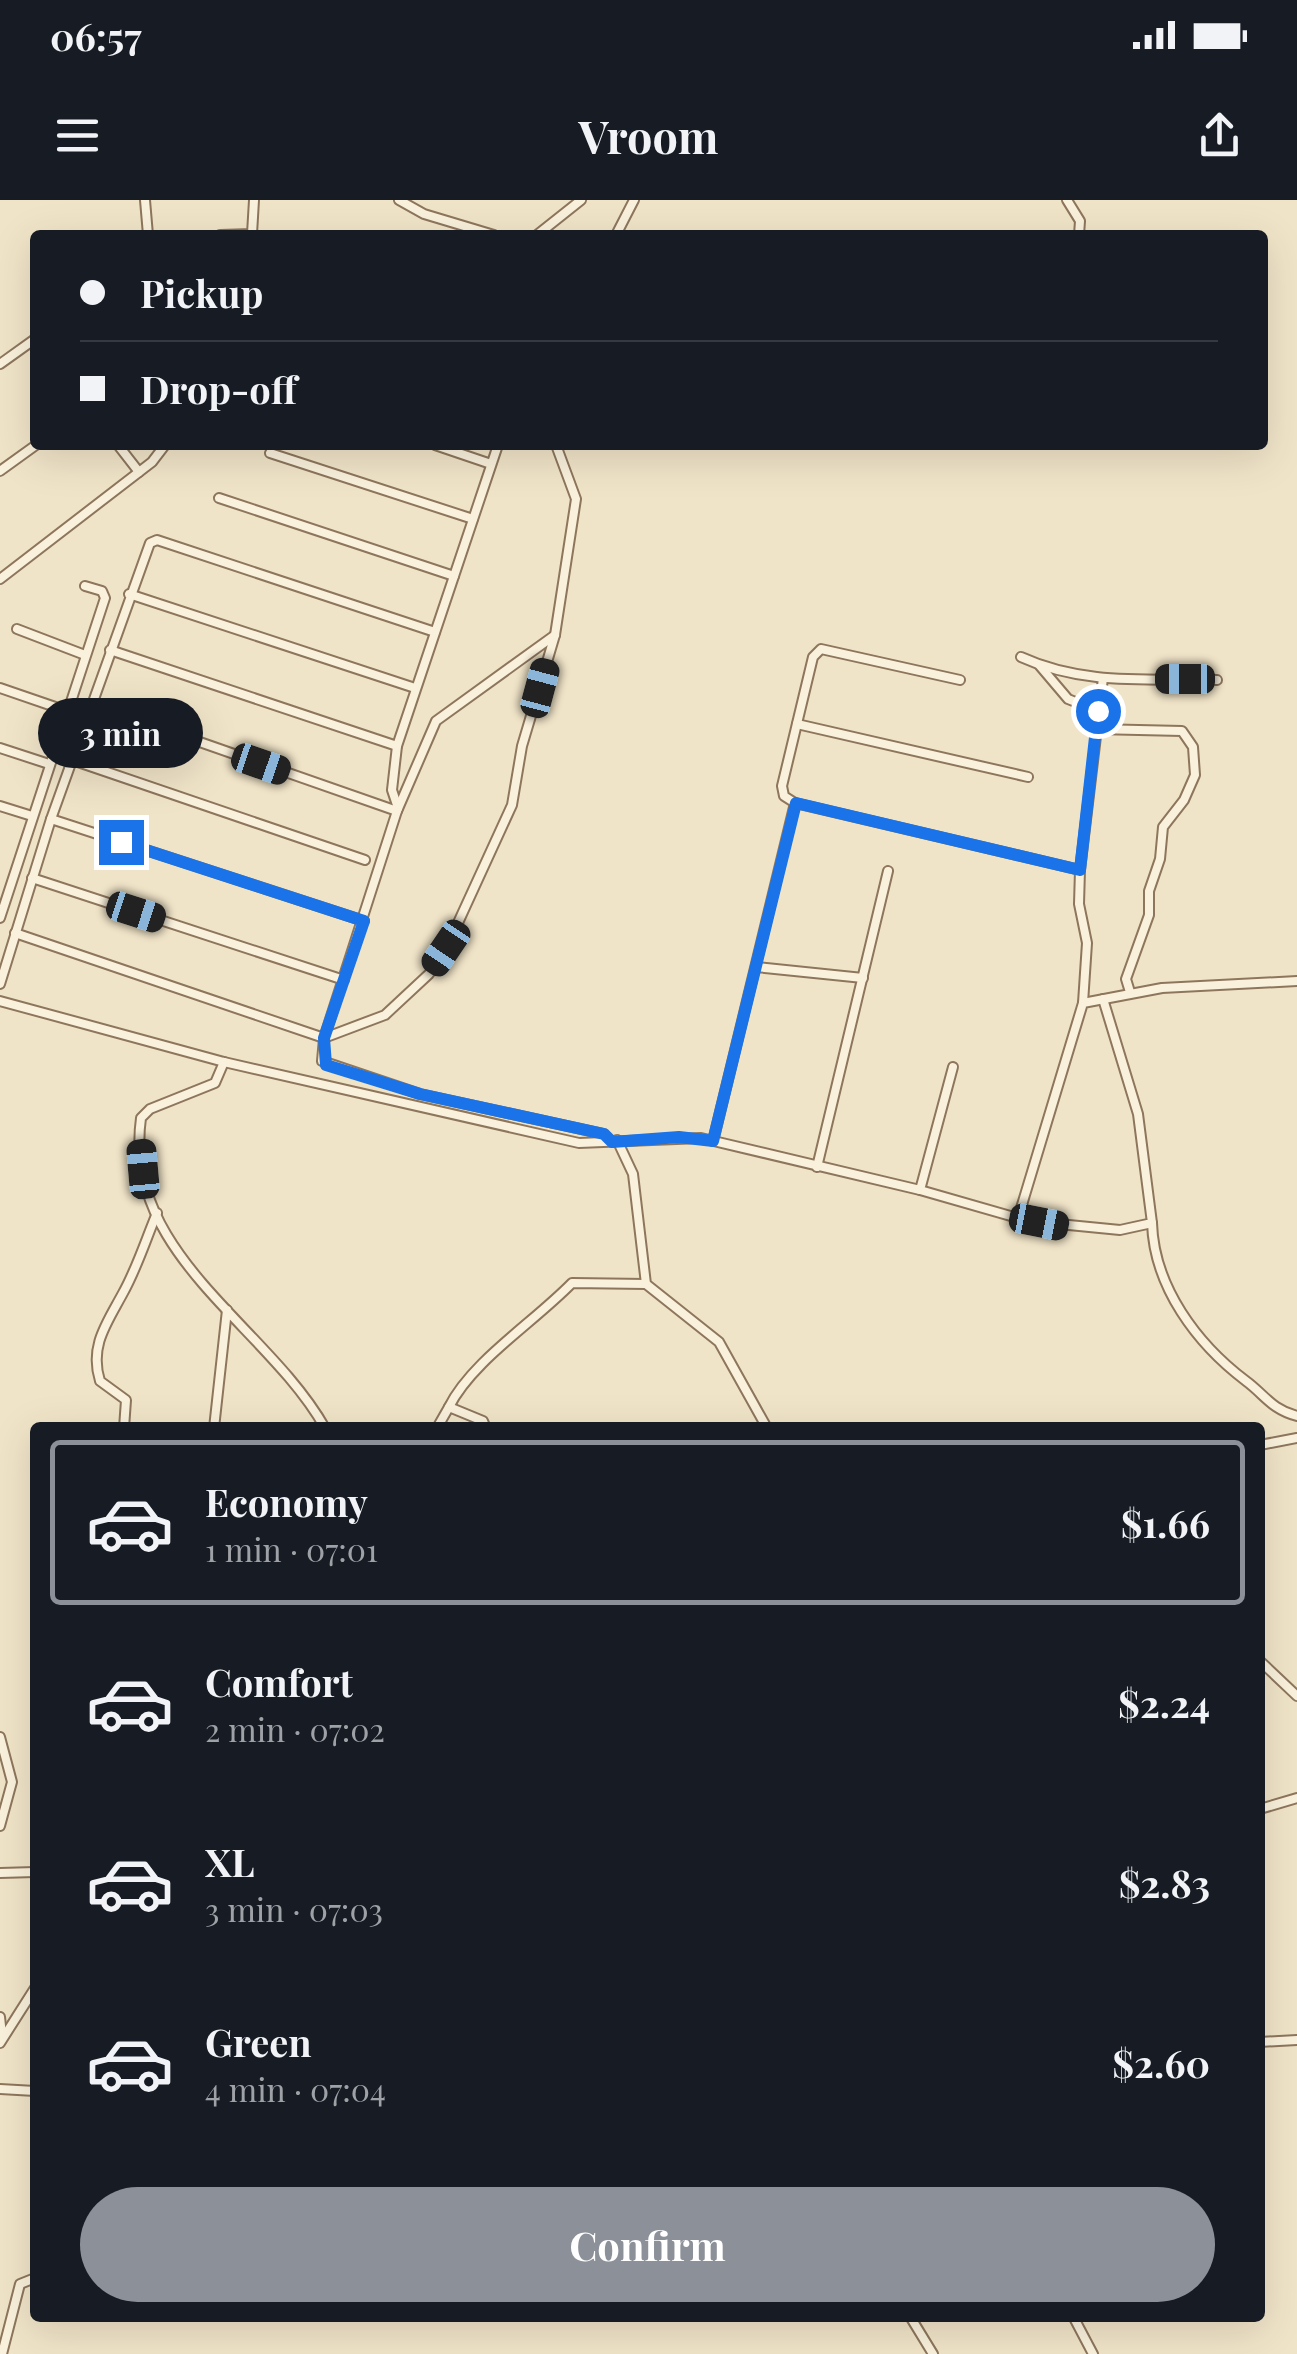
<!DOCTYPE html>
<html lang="en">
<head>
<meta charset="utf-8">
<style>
  body { margin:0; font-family:"Playfair Display",serif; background:#242831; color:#f1f3f6; height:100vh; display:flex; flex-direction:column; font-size:38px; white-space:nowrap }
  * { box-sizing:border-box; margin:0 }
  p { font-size:32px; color:#9ea1a6 }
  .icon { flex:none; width:55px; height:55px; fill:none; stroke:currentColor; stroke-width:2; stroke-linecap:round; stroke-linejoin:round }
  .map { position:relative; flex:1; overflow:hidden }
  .side { position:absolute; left:30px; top:1222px; width:1235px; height:900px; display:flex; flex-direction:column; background:#171b24; border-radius:10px; box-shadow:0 10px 40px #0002 }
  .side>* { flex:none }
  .top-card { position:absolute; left:30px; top:30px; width:1238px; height:220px; border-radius:10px; box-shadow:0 10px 40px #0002; display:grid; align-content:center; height:220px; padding:0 50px; background:#171b24 }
  .end { position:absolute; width:45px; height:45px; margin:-22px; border:12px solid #1a73e8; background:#fff; box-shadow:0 0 0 5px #fff }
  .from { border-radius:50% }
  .bubble { position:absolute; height:70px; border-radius:35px; background:#171b24; box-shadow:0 10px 40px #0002; font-size:32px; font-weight:700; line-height:70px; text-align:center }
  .car { position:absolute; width:30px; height:60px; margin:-30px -15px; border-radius:12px; box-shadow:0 0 8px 2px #0007; background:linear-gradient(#222 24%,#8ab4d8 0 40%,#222 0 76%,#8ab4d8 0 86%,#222 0) }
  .top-card b { display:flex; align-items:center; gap:35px; height:95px; font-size:38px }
  .top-card b+b { border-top:2px solid #363941 }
  .top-card i { width:25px; height:25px; background:#f1f3f6 }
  ul { padding:18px 0 0; list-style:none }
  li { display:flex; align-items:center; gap:30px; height:165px; margin:0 20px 15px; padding:0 30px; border:5px solid transparent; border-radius:10px }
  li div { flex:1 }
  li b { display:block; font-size:38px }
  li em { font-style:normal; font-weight:700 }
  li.selected { border-color:#8c9099 }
  li>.icon { width:90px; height:90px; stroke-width:1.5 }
  .cta { display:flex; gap:20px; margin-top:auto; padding:20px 50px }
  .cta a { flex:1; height:115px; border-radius:60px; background:#8c9099; color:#fff; font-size:40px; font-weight:700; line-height:115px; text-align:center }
  .status { display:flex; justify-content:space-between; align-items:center; height:70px; padding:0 50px; background:#171b24; direction:ltr }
  .status svg { height:28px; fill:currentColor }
  header { display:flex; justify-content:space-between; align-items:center; height:130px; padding:0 50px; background:#171b24; font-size:45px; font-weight:700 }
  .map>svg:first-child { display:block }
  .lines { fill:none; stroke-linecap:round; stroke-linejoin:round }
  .street-casing { stroke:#8d765c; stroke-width:12 }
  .street { stroke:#faf1dc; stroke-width:8 }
  .route { stroke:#1a73e8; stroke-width:12 }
</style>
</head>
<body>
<div class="status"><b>06:57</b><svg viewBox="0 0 49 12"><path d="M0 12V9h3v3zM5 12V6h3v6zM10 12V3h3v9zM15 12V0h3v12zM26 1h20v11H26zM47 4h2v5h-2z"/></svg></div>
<header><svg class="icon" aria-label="menu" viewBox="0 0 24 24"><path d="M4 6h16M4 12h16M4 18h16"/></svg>Vroom<svg class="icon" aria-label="share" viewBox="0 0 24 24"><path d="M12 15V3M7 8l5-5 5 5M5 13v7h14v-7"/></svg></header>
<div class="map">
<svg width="1297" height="2154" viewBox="0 0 1297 2154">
  <rect width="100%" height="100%" fill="#f0e4c8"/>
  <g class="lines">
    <defs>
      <g id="street">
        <path d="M145 0 148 35"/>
        <path d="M399 0 424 14 494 35"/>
        <path d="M1067 0 1080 21 1079 35"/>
        <path d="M220 35 252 34 254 0"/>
        <path d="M537 35 581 0"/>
        <path d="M616 35 634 0"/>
        <path d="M0 164 35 139"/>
        <path d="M118 245 139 272"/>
        <path d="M435 245 491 264"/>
        <path d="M270 253 473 319"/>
        <path d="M0 271 36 245"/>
        <path d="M219 298 454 376"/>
        <path d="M0 379 152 262 165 245"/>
        <path d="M129 394 415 488"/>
        <path d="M17 429 85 455"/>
        <path d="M555 435 436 521 397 611 324 838 322 861 420 894 604 934 612 942"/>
        <path d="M110 450 397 546"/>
        <path d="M1021 457C1084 486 1150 478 1217 480"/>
        <path d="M1040 466 1068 499 1098 511"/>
        <path d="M960 480 821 449 813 457 782 586 784 596 795 603 1080 670"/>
        <path d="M0 488 67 511"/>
        <path d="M91 504 397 611"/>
        <path d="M797 524 1028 577"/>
        <path d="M1095 529 1182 531 1193 547 1195 575 1184 600 1163 627 1160 659 1149 691V715L1126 779 1130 792"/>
        <path d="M0 548 49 564"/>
        <path d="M72 560 365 660"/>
        <path d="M0 606 32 616"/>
        <path d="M398 608 392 590 397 546 498 245"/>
        <path d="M51 619 364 721"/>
        <path d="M32 678 344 780"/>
        <path d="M0 718 105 398 102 391 85 386"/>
        <path d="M15 733 324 838 385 815 429 774 446 749 512 605 522 546 555 435 576 299 556 245"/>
        <path d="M756 767 863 778"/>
        <path d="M0 784 51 619 150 343 157 340 435 432"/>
        <path d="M0 801 224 862 579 943 701 938 920 990 1028 1021 1120 1030 1152 1023 1138 914 1103 799"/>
        <path d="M1083 803 1087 743 1079 704 1080 670 1103 478"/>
        <path d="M224 862 215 883 150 909 141 918C122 1054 267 1125 325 1228"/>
        <path d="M617 940 633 974 646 1084 719 1142 767 1228"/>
        <path d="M713 941 795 603"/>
        <path d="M817 967 888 671"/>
        <path d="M920 990 953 867"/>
        <path d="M1018 1018 1083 803 1162 788 1297 781"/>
        <path d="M1152 1023C1154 1087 1197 1144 1246 1181 1265 1195 1271 1209 1297 1216"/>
        <path d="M449 1207C472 1161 533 1123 572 1083L646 1084"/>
        <path d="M124 1228 126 1200 100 1181C89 1146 107 1123 123 1093 137 1068 146 1039 157 1013"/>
        <path d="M214 1228 227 1110"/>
        <path d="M437 1228 449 1207 483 1221 486 1228"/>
        <path d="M1260 1245 1297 1238"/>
        <path d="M1260 1461 1297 1496"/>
        <path d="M0 1537 12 1582 0 1626"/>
        <path d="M1260 1609 1297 1598"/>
        <path d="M0 1673 35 1672"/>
        <path d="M0 1817 2 1835"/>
        <path d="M1260 1842 1297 1840"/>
        <path d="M0 1843 35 1788"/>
        <path d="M0 1889 35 1891"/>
        <path d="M911 2118 933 2154"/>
        <path d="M1074 2118 1093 2154"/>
        <path d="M2 2154 20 2084 35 2078"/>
      </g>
    </defs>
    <!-- street casing -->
    <use href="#street" class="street-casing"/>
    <!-- street -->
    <use href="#street" class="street"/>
  </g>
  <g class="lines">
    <!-- route -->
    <path class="route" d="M121 642 364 721 324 838 326 865 420 894 604 934 612 942 679 937 713 941 796 603 1080 670 1098 511"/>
  </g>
</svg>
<i class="end from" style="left:1098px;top:511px"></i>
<i class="end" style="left:121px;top:642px"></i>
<div class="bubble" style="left:38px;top:498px;width:165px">3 min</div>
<i class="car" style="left:1185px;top:479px;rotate:270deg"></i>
<i class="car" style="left:540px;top:488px;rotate:15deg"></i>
<i class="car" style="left:261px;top:564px;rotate:109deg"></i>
<i class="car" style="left:136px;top:712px;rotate:108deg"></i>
<i class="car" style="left:446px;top:748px;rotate:214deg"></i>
<i class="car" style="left:143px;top:969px;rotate:355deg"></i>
<i class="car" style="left:1039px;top:1022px;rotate:101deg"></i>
<div class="top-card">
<b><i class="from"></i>Pickup</b>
<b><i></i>Drop-off</b>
</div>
<section class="side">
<ul>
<li class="selected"><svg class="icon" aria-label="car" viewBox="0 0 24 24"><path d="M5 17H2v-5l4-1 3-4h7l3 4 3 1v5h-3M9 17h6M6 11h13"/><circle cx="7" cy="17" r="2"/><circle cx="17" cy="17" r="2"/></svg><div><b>Economy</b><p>1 min · 07:01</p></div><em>$1.66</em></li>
<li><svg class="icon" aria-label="car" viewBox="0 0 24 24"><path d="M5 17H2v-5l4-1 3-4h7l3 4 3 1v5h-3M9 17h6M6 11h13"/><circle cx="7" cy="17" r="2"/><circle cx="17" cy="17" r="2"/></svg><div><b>Comfort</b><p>2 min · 07:02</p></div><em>$2.24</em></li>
<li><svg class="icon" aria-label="car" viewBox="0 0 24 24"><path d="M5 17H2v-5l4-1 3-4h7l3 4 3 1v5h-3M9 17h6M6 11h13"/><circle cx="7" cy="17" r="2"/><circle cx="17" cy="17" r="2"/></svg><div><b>XL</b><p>3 min · 07:03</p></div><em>$2.83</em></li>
<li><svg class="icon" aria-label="car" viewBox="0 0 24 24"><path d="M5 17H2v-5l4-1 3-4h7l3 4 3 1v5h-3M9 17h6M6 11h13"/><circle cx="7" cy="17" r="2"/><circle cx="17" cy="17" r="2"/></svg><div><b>Green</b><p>4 min · 07:04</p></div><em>$2.60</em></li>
</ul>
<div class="cta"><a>Confirm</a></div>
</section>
</div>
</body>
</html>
